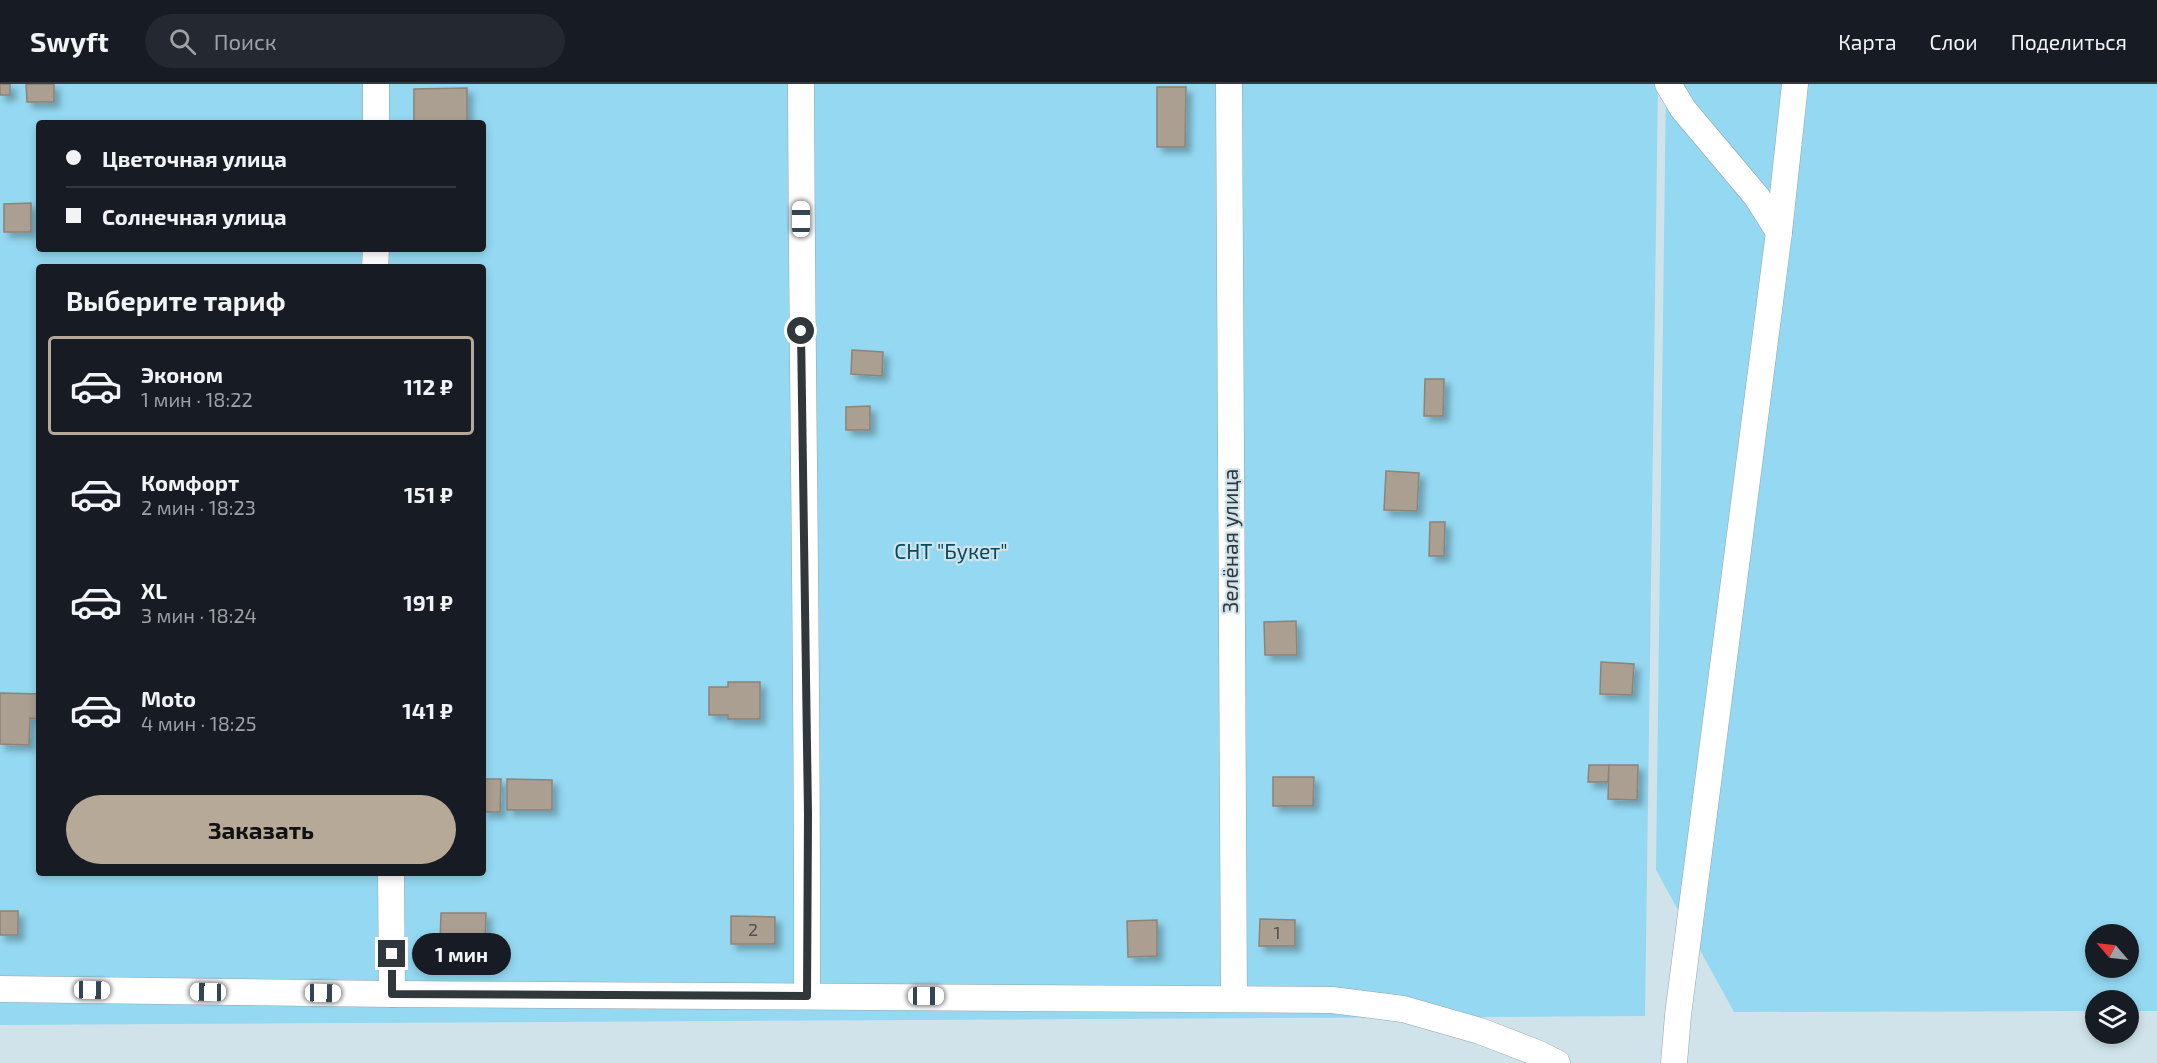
<!DOCTYPE html>
<html lang="ru">
<head>
<meta charset="utf-8">
<style>
  body { margin:0; font-family:"Exo 2",sans-serif; background:#242831; color:#f1f3f6; height:100vh; display:flex; flex-direction:column; font-size:22px; white-space:nowrap }
  * { box-sizing:border-box; margin:0 }
  p { font-size:20px; color:#9ea1a6 }
  .icon { flex:none; width:33px; height:33px; fill:none; stroke:currentColor; stroke-width:2; stroke-linecap:round; stroke-linejoin:round }
  .map { position:relative; flex:1; overflow:hidden }
  .details { position:absolute; left:36px; top:180px; width:450px; height:612px; display:flex; flex-direction:column; background:#171b24; border-radius:6px; box-shadow:0 3px 9px #0003 }
  .details>* { flex:none }
  .top-card { position:absolute; left:36px; top:36px; width:450px; height:132px; border-radius:6px; box-shadow:0 3px 9px #0003; display:grid; align-content:center; height:132px; padding:0 30px; background:#171b24 }
  .needle { width:39px; rotate:298deg }
  .controls { position:absolute; left:2085px; top:840px; display:grid; gap:12px }
  .controls a { display:grid; place-items:center; width:54px; height:54px; border-radius:50%; background:#171b24; box-shadow:0 3px 9px #0003; font-size:30px }
  .end { position:absolute; width:27px; height:27px; margin:-14px; border:8px solid #30383b; background:#fff; box-shadow:0 0 0 3px #fff }
  .from { border-radius:50% }
  .bubble { position:absolute; height:42px; border-radius:21px; background:#171b24; box-shadow:0 3px 9px #0003; font-size:20px; font-weight:700; line-height:42px; text-align:center }
  .car { position:absolute; width:18px; height:36px; margin:-18px -9px; border-radius:8px; box-shadow:0 0 4px 2px #0007; background:linear-gradient(#fff 24%,#345 0 40%,#fff 0 76%,#345 0 86%,#fff 0) }
  .top-card b { display:flex; align-items:center; gap:21px; height:57px; font-size:22px }
  .top-card b+b { border-top:2px solid #363941 }
  .top-card i { width:15px; height:15px; background:#f1f3f6 }
  ul { padding:0; list-style:none }
  li { display:flex; align-items:center; gap:18px; height:99px; margin:0 12px 9px; padding:0 18px; border:3px solid transparent; border-radius:6px }
  li div { flex:1 }
  li b { display:block; font-size:22px }
  li em { font-style:normal; font-weight:700 }
  li.on { border-color:#b7a998 }
  li>.icon { width:54px; height:54px; stroke-width:1.5 }
  h2 { padding:0 30px; font-size:27px; line-height:72px }
  .cta { display:flex; gap:12px; margin-top:auto; padding:12px 30px }
  .cta a { flex:1; height:69px; border-radius:36px; background:#b7a998; color:#111; font-size:24px; font-weight:700; line-height:69px; text-align:center }
  header { display:flex; align-items:center; gap:36px; box-sizing:border-box; height:84px; padding:0 30px; background:#171b24; border-bottom:2px solid #363941 }
  header strong { font-size:28px }
  nav { display:flex; gap:33px; margin-inline-start:auto; font-size:21px }
  .search { width:420px; height:54px; background:#242831; display:flex; align-items:center; gap:15px; box-sizing:border-box; padding:0 21px; border-radius:33px; color:#9ea1a6; font-size:22px }
  .map>svg:first-child { display:block }
  .green { fill:#94d8f1; fill-rule:evenodd }
  .building { fill:#ab9f92; stroke:#8f8377; stroke-width:1.5; filter:url(#shadow) }
  .lines { fill:none; stroke-linecap:round; stroke-linejoin:round }
  .street-casing { stroke:#92a5ac; stroke-width:27 }
  .street { stroke:#fff; stroke-width:26 }
  .route { stroke:#30383b; stroke-width:8 }
  .labels { text-anchor:middle; stroke-width:4.5; stroke-linejoin:round; paint-order:stroke }
  .number-label { font-size:18px; fill:#4f5251 }
  .street-label { font-size:21px; fill:#30383b; stroke:#d0e3eb }
  .park-label { font-size:21px; fill:#034c60; stroke:#d0e3eb }
</style>
</head>
<body>
<header>
<strong>Swyft</strong>
<div class="search"><svg class="icon" aria-label="search" viewBox="0 0 24 24"><circle cx="10" cy="10" r="6"/><path d="M15 15l6 6"/></svg>Поиск</div>
<nav><a>Карта</a><a>Слои</a><a>Поделиться</a></nav>
</header>
<div class="map">
<svg width="2157" height="979" viewBox="0 0 2157 979">
  <defs>
    <filter id="shadow"><feDropShadow dx="5.5" dy="5.5" stdDeviation="3" flood-color="#0004"/></filter>
  </defs>
  <rect width="100%" height="100%" fill="#d0e3eb"/>
  <!-- green -->
  <g class="green">
    <path d="M0 0H1658L1645 932 0 941ZM39 39H483V165H39ZM39 183H483V789H39Z"/>
    <path d="M1666 0H2157V927H2129L2128 916H2096L2095 927 1734 928 1656 786ZM2096 850H2128V884H2096Z"/>
  </g>
  <!-- building -->
  <g class="building">
    <rect x="0" y="0" width="10" height="11"/>
    <path d="M26 0H54V18H27Z"/>
    <path d="M1157 3H1186L1185 63H1157Z"/>
    <path d="M467 4V39H414V5Z"/>
    <path d="M31 119V148H4V120Z"/>
    <path d="M852 266 883 268 882 292 851 290Z"/>
    <path d="M1425 295H1444L1443 332H1424Z"/>
    <path d="M870 322V346H846V323Z"/>
    <path d="M1386 387 1419 389 1417 427 1384 426Z"/>
    <path d="M1430 438H1445L1444 472H1429Z"/>
    <path d="M1296 537 1297 571H1265L1264 538Z"/>
    <path d="M1601 578 1634 580 1632 611 1600 610Z"/>
    <path d="M728 598H760V635H728V631H709V603H728Z"/>
    <path d="M0 609 39 610V635L30 634 29 661 0 660Z"/>
    <path d="M1589 681H1609L1608 698H1588Z"/>
    <path d="M1609 681H1638L1637 716 1608 715Z"/>
    <path d="M1273 693H1314L1313 722H1273Z"/>
    <path d="M483 695H501L500 728H483Z"/>
    <path d="M507 695 552 696V726H507Z"/>
    <rect x="0" y="827" width="18" height="24"/>
    <path d="M441 829H486L485 858 440 857Z"/>
    <path d="M731 832 775 833V860H731Z"/>
    <path d="M1260 835 1295 836V862H1259Z"/>
    <path d="M1157 836V872L1128 873 1127 837Z"/>
  </g>
  <g class="lines">
    <defs>
      <g id="street">
        <path d="M376 0V39"/>
        <path d="M801 0C802 304 808 608 807 912"/>
        <path d="M1229 0 1234 915"/>
        <path d="M1668 0 1683 25 1757 113 1779 148"/>
        <path d="M375 183 376 165"/>
        <path d="M391 789 392 910"/>
        <path d="M0 905 392 910 1332 916 1403 925 1480 947 1537 969 1557 979"/>
        <path d="M1674 979 1678 931 1779 148 1795 0"/>
      </g>
    </defs>
    <!-- street casing -->
    <use href="#street" class="street-casing"/>
    <!-- street -->
    <use href="#street" class="street"/>
  </g>
  <g class="lines">
    <!-- route -->
    <path class="route" d="M392 870V910L807 912 808 730 801 247"/>
  </g>
  <g class="labels">
    <!-- number labels -->
    <g class="number-label">
      <text x="753" y="852">2</text>
      <text x="1277" y="855">1</text>
    </g>
    <!-- street labels -->
    <g class="street-label">
      <text transform="translate(1231 457) rotate(-90)" y="7">Зелёная улица</text>
    </g>
    <!-- park labels -->
    <g class="park-label">
      <text x="951" y="475">СНТ "Букет"</text>
    </g>
  </g>
</svg>
<div class="controls">
<a><svg class="needle" viewBox="-14 -14 28 28"><path d="M0-13l5 13h-10z" fill="#e53935"/><path d="M0 13l5-13h-10z" fill="#9ea1a6"/></svg></a>
<a><svg class="icon" aria-label="layers" viewBox="0 0 24 24"><path d="M12 4l9 5-9 5-9-5zM3 14l9 5 9-5"/></svg></a>
</div>
<i class="end from" style="left:801px;top:247px"></i>
<i class="end" style="left:392px;top:870px"></i>
<div class="bubble" style="left:412px;top:849px;width:99px">1 мин</div>
<i class="car" style="left:801px;top:135px;rotate:0deg"></i>
<i class="car" style="left:92px;top:906px;rotate:91deg"></i>
<i class="car" style="left:208px;top:908px;rotate:271deg"></i>
<i class="car" style="left:323px;top:909px;rotate:91deg"></i>
<i class="car" style="left:926px;top:912px;rotate:90deg"></i>
<div class="top-card">
<b><i class="from"></i>Цветочная улица</b>
<b><i></i>Солнечная улица</b>
</div>
<section class="details">
<h2>Выберите тариф</h2>
<ul>
<li class="on"><svg class="icon" aria-label="car" viewBox="0 0 24 24"><path d="M5 17H2v-5l4-1 3-4h7l3 4 3 1v5h-3M9 17h6M6 11h13"/><circle cx="7" cy="17" r="2"/><circle cx="17" cy="17" r="2"/></svg><div><b>Эконом</b><p>1 мин · 18:22</p></div><em>112 ₽</em></li>
<li><svg class="icon" aria-label="car" viewBox="0 0 24 24"><path d="M5 17H2v-5l4-1 3-4h7l3 4 3 1v5h-3M9 17h6M6 11h13"/><circle cx="7" cy="17" r="2"/><circle cx="17" cy="17" r="2"/></svg><div><b>Комфорт</b><p>2 мин · 18:23</p></div><em>151 ₽</em></li>
<li><svg class="icon" aria-label="car" viewBox="0 0 24 24"><path d="M5 17H2v-5l4-1 3-4h7l3 4 3 1v5h-3M9 17h6M6 11h13"/><circle cx="7" cy="17" r="2"/><circle cx="17" cy="17" r="2"/></svg><div><b>XL</b><p>3 мин · 18:24</p></div><em>191 ₽</em></li>
<li><svg class="icon" aria-label="car" viewBox="0 0 24 24"><path d="M5 17H2v-5l4-1 3-4h7l3 4 3 1v5h-3M9 17h6M6 11h13"/><circle cx="7" cy="17" r="2"/><circle cx="17" cy="17" r="2"/></svg><div><b>Moto</b><p>4 мин · 18:25</p></div><em>141 ₽</em></li>
</ul>
<div class="cta"><a>Заказать</a></div>
</section>
</div>
</body>
</html>
